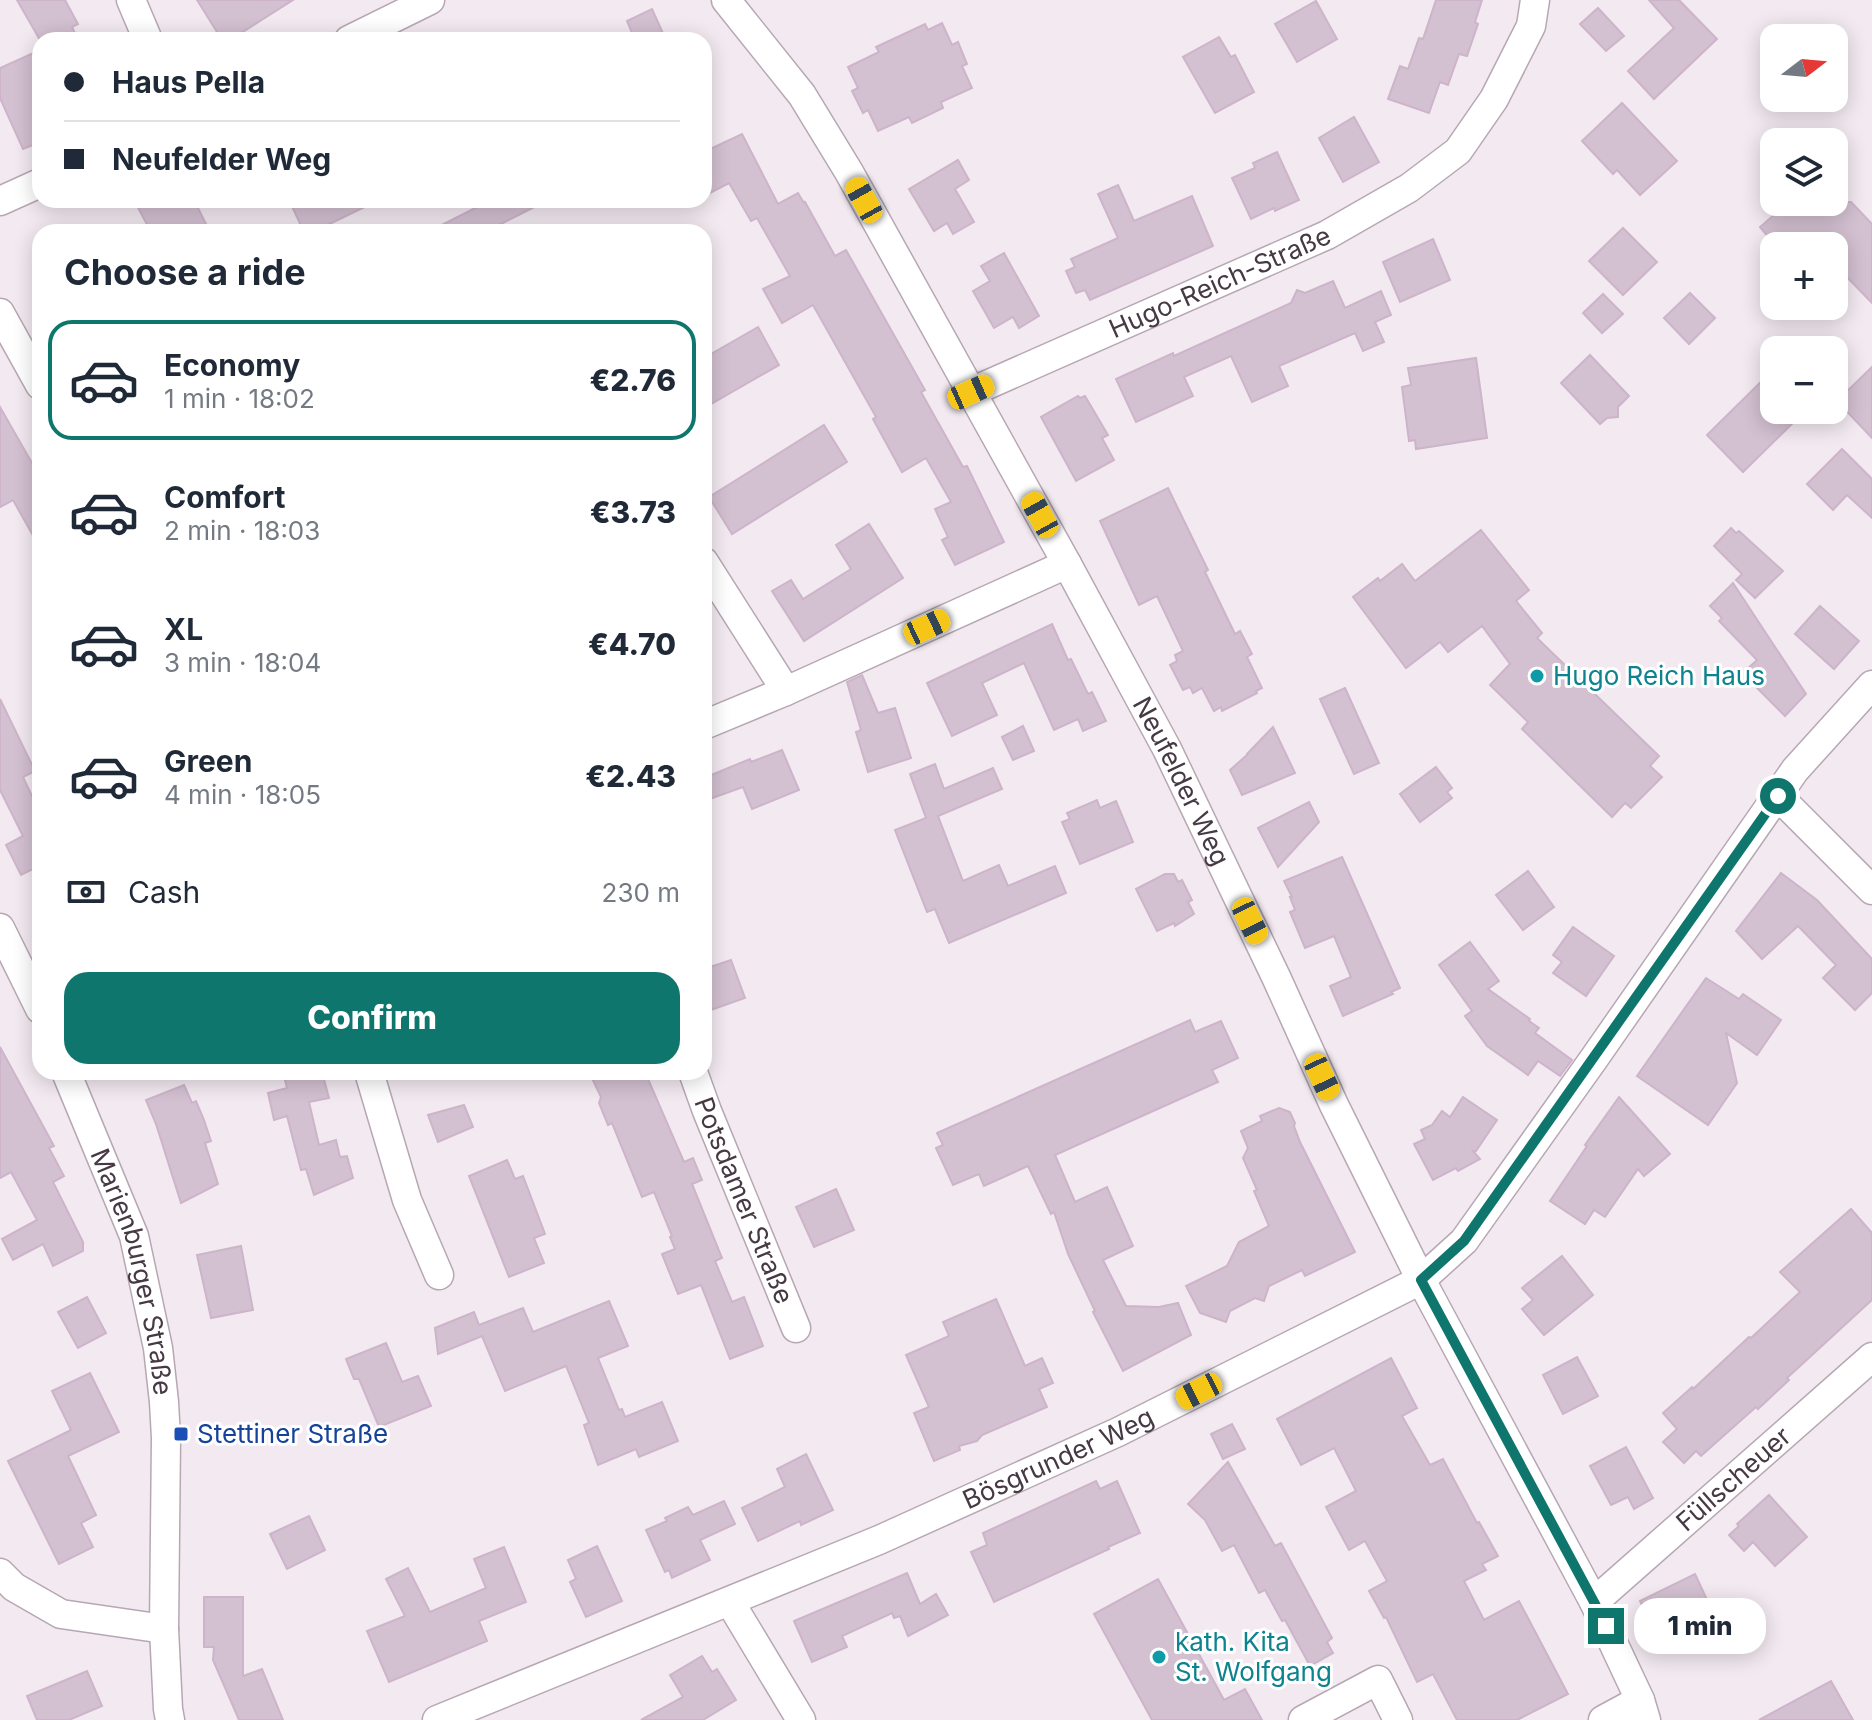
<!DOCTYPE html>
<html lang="en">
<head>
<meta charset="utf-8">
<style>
  body { margin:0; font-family:Inter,sans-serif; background:#f6f6f7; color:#1f2937; height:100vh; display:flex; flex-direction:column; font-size:30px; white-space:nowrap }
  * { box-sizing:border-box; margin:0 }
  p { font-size:26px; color:#747a83 }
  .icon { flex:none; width:44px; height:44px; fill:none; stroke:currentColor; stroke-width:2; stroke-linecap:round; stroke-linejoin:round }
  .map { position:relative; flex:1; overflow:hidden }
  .details { position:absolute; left:32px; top:224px; width:680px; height:856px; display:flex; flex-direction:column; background:#fff; border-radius:24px; box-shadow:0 4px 20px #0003 }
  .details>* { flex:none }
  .guide { position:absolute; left:32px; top:32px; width:680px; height:176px; border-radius:24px; box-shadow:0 4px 20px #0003; display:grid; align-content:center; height:176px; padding:0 32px; background:#fff }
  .needle { width:52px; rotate:74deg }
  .controls { position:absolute; left:1760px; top:24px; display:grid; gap:16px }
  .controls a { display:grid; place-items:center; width:88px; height:88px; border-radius:16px; background:#fff; box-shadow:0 4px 20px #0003; font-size:40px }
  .end { position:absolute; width:36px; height:36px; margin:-18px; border:10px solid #0f766e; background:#fff; box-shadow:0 0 0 4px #fff }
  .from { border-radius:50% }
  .bubble { position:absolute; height:56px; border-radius:24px; background:#fff; box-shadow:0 4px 20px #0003; font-size:26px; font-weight:800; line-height:56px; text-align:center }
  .car { position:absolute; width:24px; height:48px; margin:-24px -12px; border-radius:10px; box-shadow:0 0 6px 2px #0007; background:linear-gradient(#f5c518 24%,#345 0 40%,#f5c518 0 76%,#345 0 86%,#f5c518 0) }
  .guide b { display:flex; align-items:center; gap:28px; height:76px; font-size:30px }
  .guide b+b { border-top:2px solid #e0e1e3 }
  .guide i { width:20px; height:20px; background:#1f2937 }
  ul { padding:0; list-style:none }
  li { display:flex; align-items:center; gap:24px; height:120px; margin:0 16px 12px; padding:0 16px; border:4px solid transparent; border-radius:24px }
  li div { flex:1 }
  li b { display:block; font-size:30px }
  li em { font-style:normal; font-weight:800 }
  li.selected { border-color:#0f766e }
  li>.icon { width:72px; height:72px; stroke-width:1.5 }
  h2 { padding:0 32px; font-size:36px; line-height:96px }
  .pay { display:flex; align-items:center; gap:20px; height:88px; padding:0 32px; font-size:30px }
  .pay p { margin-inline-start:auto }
  .primary-button { display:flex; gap:16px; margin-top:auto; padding:16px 32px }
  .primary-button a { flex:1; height:92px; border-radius:24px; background:#0f766e; color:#fff; font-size:32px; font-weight:800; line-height:92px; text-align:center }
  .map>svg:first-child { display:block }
  .building { fill:#d3c0d1; stroke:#cdb4ca; stroke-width:2 }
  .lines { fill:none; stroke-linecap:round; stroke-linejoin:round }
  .minor-casing { stroke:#b7a7b4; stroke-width:31 }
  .minor { stroke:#fff; stroke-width:28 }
  .route { stroke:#0f766e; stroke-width:10 }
  .culture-dot { fill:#0f9aa8; stroke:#fff; stroke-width:3 }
  .transit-dot { fill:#1a4fb4; stroke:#fff; stroke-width:3 }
  .labels { text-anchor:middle; stroke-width:6; stroke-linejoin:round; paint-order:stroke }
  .street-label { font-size:26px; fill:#463944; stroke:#fff }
  .culture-label { font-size:26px; fill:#0d838f; stroke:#fff; text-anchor:start }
  .transit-label { font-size:26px; fill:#164399; stroke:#fff; text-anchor:start }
</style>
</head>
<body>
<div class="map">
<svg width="1872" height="1720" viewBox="0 0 1872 1720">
  <rect width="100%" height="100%" fill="#f3eaf1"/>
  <!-- building -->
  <g class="building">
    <path d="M17 0H65L78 24 72 27 78 40H40Z"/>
    <path d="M197 0H293L230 40H222Z"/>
    <path d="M1436 0H1482L1475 22 1478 24 1467 56 1459 54 1448 85 1440 82 1429 113 1388 99 1400 66 1408 69 1419 38 1423 39Z"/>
    <path d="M1649 0H1679L1717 39 1654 99 1628 71 1674 28Z"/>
    <path d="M1316 1 1337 39 1297 62 1275 24Z"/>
    <path d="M1598 8 1624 36 1606 51 1580 24Z"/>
    <path d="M652 9 666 40H635L627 21Z"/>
    <path d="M942 23 952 45 958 42 967 64 962 66 972 88 941 102 943 108 912 123 909 117 878 131 868 110 863 113 852 91 858 88 848 67 879 52 876 47 925 24 928 30Z"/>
    <path d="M1219 37 1231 57 1235 55 1254 92 1215 113 1183 57Z"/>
    <path d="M40 50V142L23 149 0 98V68Z"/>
    <path d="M1622 103 1677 161 1640 195 1617 170 1613 174 1582 141Z"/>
    <path d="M1354 117 1379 162 1343 182 1319 138Z"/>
    <path d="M742 134 778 204 798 193 804 203 805 202 835 256 846 250 925 390 921 392 963 467 967 466 1004 542 955 565 942 540 948 537 935 509 951 502 926 458 902 472 873 419 876 417 813 305 782 323 763 289 790 276 757 218 751 221 729 183 704 196V152Z"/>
    <path d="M1277 152 1299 200 1275 211 1274 208 1251 219 1232 178 1255 168 1253 163Z"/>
    <path d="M958 160 969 180 955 189 974 222 953 234 947 223 934 231 909 189Z"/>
    <path d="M1118 185 1134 221 1192 196 1213 246 1090 300 1085 290 1076 293 1066 271 1075 267 1071 259 1118 238 1098 194Z"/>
    <path d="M134 200H194L210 232H151Z"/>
    <path d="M289 200H379L313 232H304Z"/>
    <path d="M491 200H548L485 232H428Z"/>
    <path d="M1789 202H1851L1872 224V303L1842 272 1844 270 1834 259V246H1776L1760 227Z"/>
    <path d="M1623 228 1657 262 1623 295 1589 261Z"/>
    <path d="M1433 239 1450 280 1400 302 1383 262Z"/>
    <path d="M1004 253 1039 316 1019 328 1013 317 994 328 973 291 990 281 981 266Z"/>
    <path d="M1333 281 1345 308 1381 291 1391 315 1375 322 1384 342 1363 351 1355 333 1279 366 1288 386 1252 402 1231 356 1184 377 1193 396 1136 422 1116 379 1173 353 1174 356 1291 303 1297 290 1305 293Z"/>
    <path d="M1690 293 1715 318 1689 344 1664 318Z"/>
    <path d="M1603 294 1623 314 1602 333 1583 313Z"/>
    <path d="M758 327 779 365 704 408V358Z"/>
    <path d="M1590 355 1629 396 1618 407V417L1607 418 1600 424 1561 383Z"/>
    <path d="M1476 358 1487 438 1416 449 1415 440 1409 441 1402 387 1411 385 1408 368Z"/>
    <path d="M1872 367V438L1837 401Z"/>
    <path d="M1774 369V410H1806L1743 472 1707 435Z"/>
    <path d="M1078 396 1080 398 1085 396 1108 435 1102 438 1114 460 1076 481 1041 417Z"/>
    <path d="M0 407 40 477V548L13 500 0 507Z"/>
    <path d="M824 425 847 462 732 534 709 497Z"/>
    <path d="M1842 449 1872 479V518L1847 495 1833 510 1807 484Z"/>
    <path d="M1168 488 1208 570 1205 572 1235 634 1240 631 1252 654 1247 657 1262 688 1256 691 1257 693 1222 711 1221 707 1214 711 1202 688 1193 693 1190 687 1183 690 1170 665 1177 661 1175 655 1183 651 1157 596 1139 605 1100 521Z"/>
    <path d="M869 524 903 578 804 641 772 591 791 580 803 599 851 569 836 545Z"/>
    <path d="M1731 528 1736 533 1739 531 1783 571 1755 598 1736 580 1742 574 1714 546Z"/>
    <path d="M1481 530 1529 590 1516 601 1542 633 1537 638 1659 756 1650 766 1662 777 1631 808 1625 803 1612 817 1522 729 1528 722 1490 685 1510 664 1482 626 1448 652 1440 642 1406 668 1353 597 1378 578 1380 581 1402 564 1415 581Z"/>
    <path d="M1733 583 1806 694 1785 716 1756 687 1760 682 1747 669 1757 660 1719 621 1722 618 1710 606Z"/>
    <path d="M1820 606 1859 641 1834 669 1795 634Z"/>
    <path d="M1052 624 1068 660 1071 659 1088 694 1092 692 1106 721 1083 731 1078 719 1054 730 1024 663 982 683 997 715 952 736 927 683Z"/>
    <path d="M862 675 878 713 895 708 911 758 868 772 856 732 861 730 847 682Z"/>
    <path d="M1345 688 1379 763 1354 774 1320 699Z"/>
    <path d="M0 699 35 771 23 777 40 813V869L39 866 21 875 6 845 23 836 0 790Z"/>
    <path d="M1023 726 1034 751 1013 760 1002 737Z"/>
    <path d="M1273 727 1295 773 1242 795 1230 770 1247 755V754Z"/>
    <path d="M782 750 799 790 752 809 743 787 704 801V778L750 759 751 762Z"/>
    <path d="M935 764 944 789 993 768 1002 789 938 816 963 881 999 865 1008 886 1055 866 1066 893 949 943 935 909 927 912 895 830 926 818 910 774Z"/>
    <path d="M1436 767 1452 788 1447 792 1452 798 1420 822 1400 794Z"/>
    <path d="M1097 800 1100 808 1116 801 1133 842 1080 864 1062 822 1070 819 1067 813Z"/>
    <path d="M1309 802 1319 822 1278 867 1258 828Z"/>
    <path d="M1342 857 1400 988 1391 992 1393 994 1343 1016 1330 986 1351 977 1334 936 1305 948 1290 912 1295 910 1290 897H1292L1284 881Z"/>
    <path d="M1528 871 1554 907 1523 930 1496 895Z"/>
    <path d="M1781 873 1817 900 1872 959V993L1855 1010 1823 978 1836 965 1798 926 1762 959 1736 931Z"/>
    <path d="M1165 874H1174L1178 882 1182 880 1192 900 1188 902 1194 914 1175 926 1174 923 1157 931 1136 889Z"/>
    <path d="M1573 927 1614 956 1586 996 1553 973 1562 962 1553 955Z"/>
    <path d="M1470 942 1499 981 1488 989 1530 1019 1529 1021 1539 1028 1535 1033 1572 1060 1560 1076 1538 1061 1528 1075 1487 1046 1465 1016 1472 1011 1439 965Z"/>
    <path d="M731 960 745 998 711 1010 704 992V969Z"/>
    <path d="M1706 978 1739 999 1743 994 1781 1020 1757 1055 1726 1033 1737 1083 1708 1125 1637 1076Z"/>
    <path d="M1190 1020 1195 1032 1221 1021 1238 1058 1212 1070 1218 1082 1055 1155 1075 1202 1107 1187 1133 1246 1103 1260 1126 1306 1159 1307 1178 1303 1191 1335 1123 1371 1093 1312 1095 1311 1068 1254 1054 1212 1051 1214 1028 1166 984 1186 979 1174 953 1185 936 1148 943 1145 937 1133Z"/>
    <path d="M0 1047 54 1146 49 1148 64 1176 53 1182 83 1242V1251L53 1266 43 1244 13 1260 2 1239 37 1220 11 1172 0 1178Z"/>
    <path d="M283 1072H322L329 1098 309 1102 319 1145 336 1140 340 1157 347 1156 353 1178 314 1195 306 1169 301 1170 287 1116 274 1120 268 1093 287 1088Z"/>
    <path d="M589 1072H596L612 1079 627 1072H645L684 1162 693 1158 702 1180 692 1184 722 1258 715 1261 732 1302 744 1297 763 1346 730 1359 701 1285 678 1294 662 1254 675 1249 670 1237 672 1236 654 1192 642 1197 612 1123 608 1125 599 1103 601 1097Z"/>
    <path d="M184 1085 192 1103 196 1101 204 1120 211 1141 205 1143 218 1184 181 1203 156 1124 146 1100Z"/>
    <path d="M1463 1097 1497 1120 1476 1151H1473L1480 1159 1458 1171 1456 1168 1433 1180 1414 1144 1425 1139 1421 1130 1432 1125 1442 1111 1450 1117Z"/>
    <path d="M1619 1097 1670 1154 1644 1176 1638 1169 1605 1217 1594 1210 1585 1224 1550 1201 1587 1146 1585 1145Z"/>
    <path d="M464 1105 473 1127 438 1142 428 1115Z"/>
    <path d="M1279 1108 1290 1112 1295 1123 1294 1126 1300 1142 1355 1252 1305 1276 1302 1270 1269 1286 1264 1301 1255 1298 1230 1311 1226 1322 1200 1313 1186 1286 1227 1266 1239 1242 1269 1226 1254 1191 1257 1190 1243 1158 1248 1148 1241 1131 1262 1121 1260 1116Z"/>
    <path d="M507 1160 515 1179 523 1176 545 1234 534 1238 544 1263 509 1277 469 1176Z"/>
    <path d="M836 1189 854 1230 814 1247 796 1207Z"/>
    <path d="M1851 1209 1872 1233V1300L1787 1378 1789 1380 1758 1409 1756 1407 1701 1456 1696 1451 1684 1463 1663 1442 1677 1429 1663 1413 1692 1387 1693 1389 1749 1337 1751 1338 1800 1292 1780 1272Z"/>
    <path d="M241 1246 253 1310 211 1318 197 1255Z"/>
    <path d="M1562 1256 1593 1295 1544 1335 1522 1309 1533 1300 1522 1288Z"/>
    <path d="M87 1297 106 1333 78 1348 58 1312Z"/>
    <path d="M996 1299 1025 1366 1042 1358 1053 1383 1039 1389 1047 1407 982 1435 977 1441 959 1446 960 1450 934 1461 914 1413 929 1407 906 1355 949 1336 943 1322Z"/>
    <path d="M609 1301 628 1346 598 1358 619 1410 622 1409 625 1417 662 1402 678 1441 639 1457 636 1449 598 1465 584 1425 589 1423 566 1366 505 1391 482 1336 438 1354 435 1328 474 1312 479 1325 523 1308 533 1332Z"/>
    <path d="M386 1343 402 1382 418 1376 431 1406 379 1427 359 1379H354L346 1359Z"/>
    <path d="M1577 1357 1598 1396 1563 1414 1543 1375Z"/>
    <path d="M1391 1358 1417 1408 1402 1416 1430 1465 1443 1459 1477 1523 1479 1522 1498 1556 1482 1564 1486 1570 1464 1581 1484 1620 1519 1601 1568 1694 1517 1720H1457L1433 1674 1417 1682 1386 1617 1384 1618 1369 1591 1387 1581 1365 1541 1349 1550 1326 1507 1356 1491 1334 1448 1301 1465 1277 1419Z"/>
    <path d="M90 1373 119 1432 68 1456 96 1515 81 1523 93 1547 59 1564 8 1461 71 1430 52 1391Z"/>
    <path d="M1232 1424 1245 1449 1223 1459 1211 1434Z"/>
    <path d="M1626 1447 1653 1498 1634 1509 1628 1497 1611 1505 1590 1466Z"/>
    <path d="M806 1454 833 1510 801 1525 800 1521 758 1541 742 1508 785 1487 777 1469Z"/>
    <path d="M1228 1462 1275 1546 1281 1543 1332 1638 1327 1642 1333 1653 1310 1666 1285 1620 1282 1621 1265 1590 1259 1593 1234 1545 1222 1551 1205 1520 1188 1504Z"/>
    <path d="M1096 1481 1100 1489 1117 1481 1140 1533 1108 1547 1109 1549 994 1602 971 1552 987 1545 983 1533Z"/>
    <path d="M1769 1495 1807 1537 1775 1566 1753 1542 1744 1551 1729 1535 1739 1526 1737 1524Z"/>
    <path d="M724 1501 735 1524 700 1540 710 1560 672 1578 669 1570 665 1572 646 1530 667 1521 665 1518 688 1507 693 1515Z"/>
    <path d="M309 1516 325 1550 287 1569 270 1534Z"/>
    <path d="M597 1546 622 1601 586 1617 570 1582 576 1579 568 1560Z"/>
    <path d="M504 1547 526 1602 479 1621 487 1641 389 1682 367 1631 405 1616 386 1579 408 1568 430 1612 486 1588 474 1559Z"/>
    <path d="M907 1573 920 1604 936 1594 948 1615 908 1636 900 1616 894 1618 892 1613 842 1636 847 1647 812 1662 794 1621Z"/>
    <path d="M1695 1574 1709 1604 1689 1614 1698 1631 1663 1648 1640 1601Z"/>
    <path d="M1158 1579 1224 1700 1245 1689 1262 1720H1152L1094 1614Z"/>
    <path d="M204 1597H243V1676L262 1669 283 1720H239L213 1660 214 1647H204Z"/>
    <path d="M702 1656 712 1672 717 1669 736 1700 703 1720H641L683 1697 670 1675Z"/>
    <path d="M87 1671 102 1706 69 1720H37L27 1696Z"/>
    <path d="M1831 1681 1853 1720H1759Z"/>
  </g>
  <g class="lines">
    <defs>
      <g id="minor">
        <path d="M131 0 148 40"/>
        <path id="s1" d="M726 0 802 95 849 172 1067 564 1167 749 1277 979 1334 1105 1421 1280 1594 1602 1640 1700 1646 1720"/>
        <path d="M349 40 430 0"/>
        <path d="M0 201 40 183"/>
        <path d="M0 313 40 385"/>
        <path id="s2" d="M971 392 1327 235 1409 188 1458 151 1494 99 1531 26 1535 0"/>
        <path d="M704 562 786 691"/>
        <path d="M704 725 786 691 1067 564"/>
        <path d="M1778 796 1872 890"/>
        <path d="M0 928 40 1009"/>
        <path id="s3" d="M66 1072 134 1236 158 1348 164 1402 166 1438 164 1629 168 1709 170 1720"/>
        <path d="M369 1072 407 1200 439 1275"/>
        <path id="s4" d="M693 1072 707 1111 796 1328"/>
        <path d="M0 1573 14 1587 61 1614 164 1629"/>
        <path d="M730 1602 801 1720"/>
        <path id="s5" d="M1594 1602 1872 1357"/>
        <path id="s6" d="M437 1720 879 1540 1118 1432 1421 1280 1464 1241 1593 1060 1795 770 1872 685"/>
        <path d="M1303 1720 1378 1680 1398 1720"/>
        <path d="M1603 1720 1640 1700"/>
      </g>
    </defs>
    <!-- minor casing -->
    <use href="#minor" class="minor-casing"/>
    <!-- minor -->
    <use href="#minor" class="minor"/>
  </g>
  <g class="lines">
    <!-- route -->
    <path class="route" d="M1606 1626 1594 1602 1421 1280 1464 1241 1778 796"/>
  </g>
  <!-- markers -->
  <g class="culture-dot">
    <circle cx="1537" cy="676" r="8"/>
    <circle cx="1159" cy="1657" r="8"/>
  </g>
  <rect class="transit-dot" x="173" y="1426" width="16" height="16" rx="4"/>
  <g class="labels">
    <!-- street labels -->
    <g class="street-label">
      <text dy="9" stroke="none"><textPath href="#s2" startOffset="272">Hugo-Reich-Straße</textPath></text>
      <text dy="9" stroke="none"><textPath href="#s1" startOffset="906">Neufelder Weg</textPath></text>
      <text dy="9" stroke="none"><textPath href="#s4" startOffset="138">Potsdamer Straße</textPath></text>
      <text dy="9" stroke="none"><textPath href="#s3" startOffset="212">Marienburger Straße</textPath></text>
      <text dy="9" stroke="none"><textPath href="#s6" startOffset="674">Bösgrunder Weg</textPath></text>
      <text dy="9" stroke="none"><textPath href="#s5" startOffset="186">Füllscheuer</textPath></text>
    </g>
    <!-- culture labels -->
    <g class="culture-label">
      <text x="1553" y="685">Hugo Reich Haus</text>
      <text x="1175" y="1651">kath. Kita<tspan x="1175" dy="30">St. Wolfgang</tspan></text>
    </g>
    <!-- transit labels -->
    <g class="transit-label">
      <text x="197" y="1443">Stettiner Straße</text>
    </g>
  </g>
</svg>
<div class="controls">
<a><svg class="needle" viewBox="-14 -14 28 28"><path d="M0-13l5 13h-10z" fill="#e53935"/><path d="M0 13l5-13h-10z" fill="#747a83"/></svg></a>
<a><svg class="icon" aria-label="layers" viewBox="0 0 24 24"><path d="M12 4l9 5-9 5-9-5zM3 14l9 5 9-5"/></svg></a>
<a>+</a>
<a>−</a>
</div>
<i class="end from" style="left:1778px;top:796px"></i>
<i class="end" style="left:1606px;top:1626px"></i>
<div class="bubble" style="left:1634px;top:1598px;width:132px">1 min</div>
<i class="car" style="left:864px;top:200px;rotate:331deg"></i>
<i class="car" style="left:971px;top:392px;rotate:66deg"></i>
<i class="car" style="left:1040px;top:515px;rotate:331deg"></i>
<i class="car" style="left:927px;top:627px;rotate:65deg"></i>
<i class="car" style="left:1250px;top:921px;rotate:154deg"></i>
<i class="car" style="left:1322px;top:1077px;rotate:155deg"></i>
<i class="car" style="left:1199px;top:1391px;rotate:243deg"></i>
<div class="guide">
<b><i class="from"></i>Haus Pella</b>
<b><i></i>Neufelder Weg</b>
</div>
<section class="details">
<h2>Choose a ride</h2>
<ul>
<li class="selected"><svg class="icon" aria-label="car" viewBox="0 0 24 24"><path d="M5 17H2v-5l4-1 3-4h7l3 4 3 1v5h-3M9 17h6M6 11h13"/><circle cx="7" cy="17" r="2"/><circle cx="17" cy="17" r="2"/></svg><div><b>Economy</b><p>1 min · 18:02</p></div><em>€2.76</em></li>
<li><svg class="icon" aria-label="car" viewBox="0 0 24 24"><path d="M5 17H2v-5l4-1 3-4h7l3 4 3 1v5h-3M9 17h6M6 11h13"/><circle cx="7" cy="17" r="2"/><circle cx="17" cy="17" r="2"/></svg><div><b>Comfort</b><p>2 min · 18:03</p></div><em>€3.73</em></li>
<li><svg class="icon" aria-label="car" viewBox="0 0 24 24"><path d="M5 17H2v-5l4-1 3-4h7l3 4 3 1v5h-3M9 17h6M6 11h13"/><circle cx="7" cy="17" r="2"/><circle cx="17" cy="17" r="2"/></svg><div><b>XL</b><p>3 min · 18:04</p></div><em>€4.70</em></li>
<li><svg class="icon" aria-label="car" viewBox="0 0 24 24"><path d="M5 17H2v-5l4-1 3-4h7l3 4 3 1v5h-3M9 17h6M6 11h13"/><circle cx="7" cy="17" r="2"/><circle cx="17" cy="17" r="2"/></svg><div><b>Green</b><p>4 min · 18:05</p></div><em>€2.43</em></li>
</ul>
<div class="pay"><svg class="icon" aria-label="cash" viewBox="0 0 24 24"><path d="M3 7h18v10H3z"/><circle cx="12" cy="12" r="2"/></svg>Cash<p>230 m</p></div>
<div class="primary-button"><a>Confirm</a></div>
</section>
</div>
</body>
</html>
